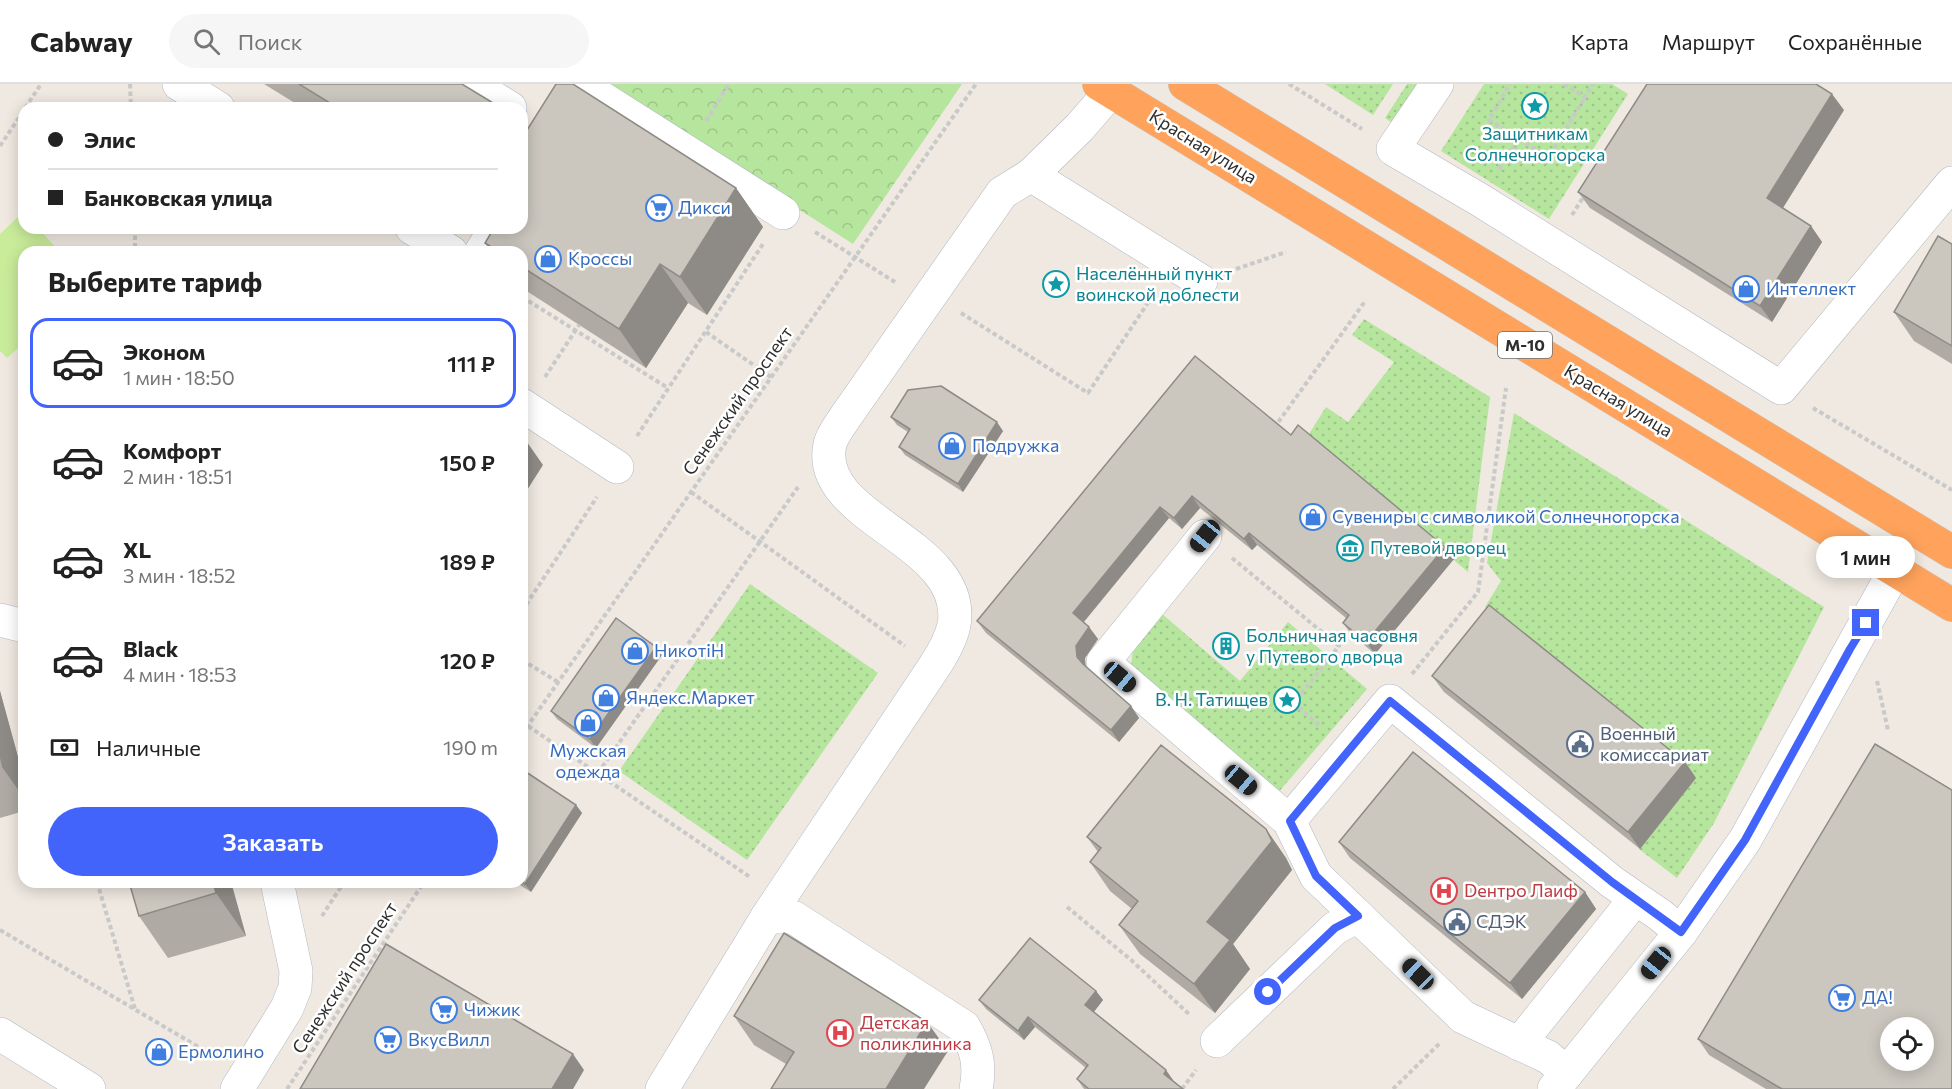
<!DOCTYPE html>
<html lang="ru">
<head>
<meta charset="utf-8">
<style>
  body { margin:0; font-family:Commissioner,sans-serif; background:#f6f6f6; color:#222; height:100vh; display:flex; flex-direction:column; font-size:22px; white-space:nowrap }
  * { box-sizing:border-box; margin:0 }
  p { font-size:20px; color:#767676 }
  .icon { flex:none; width:33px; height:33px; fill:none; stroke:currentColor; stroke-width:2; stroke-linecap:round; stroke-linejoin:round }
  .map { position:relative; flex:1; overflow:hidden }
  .side { position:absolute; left:18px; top:162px; width:510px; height:642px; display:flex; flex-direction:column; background:#fff; border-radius:18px; box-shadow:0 3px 15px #0003 }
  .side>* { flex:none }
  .banner { position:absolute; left:18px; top:18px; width:510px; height:132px; border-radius:18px; box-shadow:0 3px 15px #0003; display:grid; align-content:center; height:132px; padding:0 30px; background:#fff }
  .controls { position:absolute; left:1880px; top:933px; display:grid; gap:12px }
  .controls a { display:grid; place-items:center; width:54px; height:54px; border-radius:50%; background:#fff; box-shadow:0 3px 15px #0003; font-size:30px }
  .end { position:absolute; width:27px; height:27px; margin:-14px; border:8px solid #4264fb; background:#fff; box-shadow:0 0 0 3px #fff }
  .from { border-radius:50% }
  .bubble { position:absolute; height:42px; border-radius:21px; background:#fff; box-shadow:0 3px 15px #0003; font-size:20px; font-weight:600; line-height:42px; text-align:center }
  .car { position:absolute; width:18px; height:36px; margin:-18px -9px; border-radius:8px; box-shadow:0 0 4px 2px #0007; background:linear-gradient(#222 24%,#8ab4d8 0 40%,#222 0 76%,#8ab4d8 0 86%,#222 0) }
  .banner b { display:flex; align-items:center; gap:21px; height:57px; font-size:22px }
  .banner b+b { border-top:2px solid #e0e0e0 }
  .banner i { width:15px; height:15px; background:#222 }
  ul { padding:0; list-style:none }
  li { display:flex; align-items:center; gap:18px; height:90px; margin:0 12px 9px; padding:0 18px; border:3px solid transparent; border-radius:18px }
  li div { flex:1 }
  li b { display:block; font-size:22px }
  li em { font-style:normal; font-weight:600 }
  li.current { border-color:#4264fb }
  li>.icon { width:54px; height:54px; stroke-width:1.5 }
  h2 { padding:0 30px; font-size:27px; line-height:72px }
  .pay { display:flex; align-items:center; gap:15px; height:66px; padding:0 30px; font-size:22px }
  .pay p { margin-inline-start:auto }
  .action { display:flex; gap:12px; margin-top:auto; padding:12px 30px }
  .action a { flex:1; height:69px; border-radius:36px; background:#4264fb; color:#fff; font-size:24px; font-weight:600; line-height:69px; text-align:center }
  header { display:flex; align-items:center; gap:36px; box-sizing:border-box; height:84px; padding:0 30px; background:#fff; border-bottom:2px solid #e0e0e0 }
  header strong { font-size:28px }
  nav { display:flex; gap:33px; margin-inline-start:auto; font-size:21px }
  .search { width:420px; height:54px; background:#f6f6f6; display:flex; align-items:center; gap:15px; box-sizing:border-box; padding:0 21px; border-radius:33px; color:#767676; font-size:22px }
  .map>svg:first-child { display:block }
  .grass { fill:url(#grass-dots) }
  .forest { fill:url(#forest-crowns) }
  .pitch { fill:#c9ec9a }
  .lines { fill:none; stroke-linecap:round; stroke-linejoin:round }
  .minor-casing { stroke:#b4b7c1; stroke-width:34 }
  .highway-casing { stroke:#c9c9c9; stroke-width:34 }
  .path { stroke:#c9c9c9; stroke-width:4; stroke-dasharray:4.5 3; stroke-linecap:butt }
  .minor { stroke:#fff; stroke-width:33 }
  .highway { stroke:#ffa35c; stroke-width:33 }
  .wall { fill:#afaba4 }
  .shaded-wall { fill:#8e8b86 }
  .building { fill:#cbc7bf; stroke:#8e8b86; stroke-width:1.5; fill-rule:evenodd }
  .route { stroke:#4264fb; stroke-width:8 }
  .labels { text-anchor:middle; stroke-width:5; stroke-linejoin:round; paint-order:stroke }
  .shield { fill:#fff; stroke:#6d6d6d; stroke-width:1.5 }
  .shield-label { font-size:16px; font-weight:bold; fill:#2e2e2e }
  .culture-label { font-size:18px; fill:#0d838f; stroke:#fff; text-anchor:start }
  .street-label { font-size:18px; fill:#2e2e2e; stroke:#fff }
  .shop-label { font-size:18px; fill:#366cbe; stroke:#fff; text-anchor:start }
  .service-label { font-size:18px; fill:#4e5e75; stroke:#fff; text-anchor:start }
  .health-label { font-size:18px; fill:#be3a42; stroke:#fff; text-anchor:start }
</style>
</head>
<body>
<header>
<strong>Cabway</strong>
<div class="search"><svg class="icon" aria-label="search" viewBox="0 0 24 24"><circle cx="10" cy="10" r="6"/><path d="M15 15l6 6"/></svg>Поиск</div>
<nav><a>Карта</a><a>Маршрут</a><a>Сохранённые</a></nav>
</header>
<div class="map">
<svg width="1952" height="1005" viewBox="0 0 1952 1005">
  <defs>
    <pattern id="grass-dots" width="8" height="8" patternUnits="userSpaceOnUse" patternTransform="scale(1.5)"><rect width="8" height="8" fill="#b6e59e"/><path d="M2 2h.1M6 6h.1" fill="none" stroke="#9dc588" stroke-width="1.8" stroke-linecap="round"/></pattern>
    <pattern id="forest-crowns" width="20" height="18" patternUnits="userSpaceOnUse" patternTransform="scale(1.5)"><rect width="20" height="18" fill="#b6e59e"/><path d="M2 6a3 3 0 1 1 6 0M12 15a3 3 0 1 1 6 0" fill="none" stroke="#9dc588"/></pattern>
  </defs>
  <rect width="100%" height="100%" fill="#efe9e1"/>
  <!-- grass -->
  <g class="grass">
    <path d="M1325 0H1393L1373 31Z"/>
    <path d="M1407 0H1421L1394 40 1385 34Z"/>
    <path d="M1484 0H1612L1628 10 1549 135 1441 67Z"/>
    <path d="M1364 235 1490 313 1468 488 1307 353 1326 323 1348 338 1394 278 1352 251Z"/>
    <path d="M1514 329 1824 523 1714 739 1677 794 1639 765 1696 694 1500 538 1485 523 1501 497 1487 479Z"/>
    <path d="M750 500 878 589 747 776 619 687Z"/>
    <path d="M1161 529 1240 597 1288 538 1367 605 1277 710 1131 583 1133 564Z"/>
  </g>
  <!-- forest -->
  <path class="forest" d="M603 0H962L853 160Z"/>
  <!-- pitch -->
  <path class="pitch" d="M23 128 24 144H38L60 168H24V259L7 274 0 267V150Z"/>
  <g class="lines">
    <defs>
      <g id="minor">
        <path d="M179 0 218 24"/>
        <path d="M471 0 510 24"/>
        <path d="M1437 0 1393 65 1480 116 1781 304 1952 99"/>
        <path d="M1031 91 1201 197"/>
        <path d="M522 101 573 19 583 9 597 11 783 129"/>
        <path d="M412 144 451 168"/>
        <path d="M481 168 496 144"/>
        <path d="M522 321 617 383"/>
        <path d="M1205 452 1103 578 1289 737 1316 792 1463 933 1548 973 1567 989"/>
        <path d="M0 536 24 542"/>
        <path d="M1289 737 1390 617 1612 798 1660 831 1681 848"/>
        <path d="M767 833 934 583C942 571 951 555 954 541 968 457 813 436 830 360 832 351 841 340 846 332L1002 109 1031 91 1080 43 1111 7"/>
        <path d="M0 950 89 1005"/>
        <path d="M1217 957 1335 844 1358 832"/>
        <path d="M1519 960 1635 815"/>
        <path d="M237 1005 287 924 295 904 296 887 277 798"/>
        <path d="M662 1005 767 833H793L964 943C976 964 981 980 976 1005"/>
        <path d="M1554 1005 1681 848 1745 756 1895 486"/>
      </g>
      <g id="highway">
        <path d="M1099 0 1952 521"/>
        <path d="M1185 0 1952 468"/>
      </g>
    </defs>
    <!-- minor casing -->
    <use href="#minor" class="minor-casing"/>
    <!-- highway casing -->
    <use href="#highway" class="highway-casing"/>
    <!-- path -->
    <g class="path">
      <path d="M130 0 131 24"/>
      <path d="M1289 0 1362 45"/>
      <path d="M1564 0 1585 13 1593 0"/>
      <path d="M25 24 41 0"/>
      <path d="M706 37 729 0"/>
      <path d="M1519 55 1549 73 1585 13"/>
      <path d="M0 62 24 26"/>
      <path d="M1499 85 1519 55 1489 36 1510 0"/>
      <path d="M1572 131 1584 112"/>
      <path d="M135 144V168"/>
      <path d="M815 148 895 198"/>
      <path d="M1236 185 1286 168"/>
      <path d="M522 213 668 304"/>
      <path d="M961 229 1088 309 1153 211"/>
      <path d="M706 248 771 293"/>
      <path d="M545 293 579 241"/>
      <path d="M1813 324 1952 406"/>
      <path d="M1274 344 1366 216"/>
      <path d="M637 352 763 160"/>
      <path d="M691 408 905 562"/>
      <path d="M1232 474 1339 562 1294 619 1321 643"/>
      <path d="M522 527 597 413"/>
      <path d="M522 576 558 598"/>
      <path d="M1412 590 1478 508 1506 304"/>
      <path d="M1877 597 1888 646"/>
      <path d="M522 638 750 793"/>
      <path d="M522 650 976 0"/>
      <path d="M598 689 798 403"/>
      <path d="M97 798 135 925"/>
      <path d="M1067 823 1130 875 1190 931"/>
      <path d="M322 832 344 798"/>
      <path d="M0 846 214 972"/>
      <path d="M287 1005 424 798"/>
      <path d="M1182 1005 1196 986"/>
      <path d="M1393 1005 1440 959"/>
    </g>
    <!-- minor -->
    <use href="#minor" class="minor"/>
    <!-- highway -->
    <use href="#highway" class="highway"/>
  </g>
  <!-- wall -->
  <g class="wall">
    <path d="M264 0H462L499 24H303Z"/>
    <path d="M1844 26 1783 124 1811 142 1822 158 1772 238 1590 124 1578 108Z"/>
    <path d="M736 104 763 143 707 231 688 219 646 284 522 204V168H491L485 159Z"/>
    <path d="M1952 160V280L1914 257 1894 228Z"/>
    <path d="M1195 272 1291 351 1445 463 1454 475 1375 570 1351 550 1343 539 1346 534 1257 461 1252 466 1200 424 1182 445 1169 434 1084 538 1089 543 1098 555 1085 574V583L1131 622 1139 634 1119 658 986 549 977 537Z"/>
    <path d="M891 333 1003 347 963 408 905 371 899 363 908 348 897 341Z"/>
    <path d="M662 571 596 664 557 635 551 627Z"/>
    <path d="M1432 592 1685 678 1696 694 1640 765 1444 608Z"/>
    <path d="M0 607 24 695V727L0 734Z"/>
    <path d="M576 721 582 729 531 808 515 798H522Z"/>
    <path d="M1266 745 1286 774 1292 786 1233 860 1250 885 1215 929 1140 870 1119 841 1132 825 1110 807 1090 778 1098 768 1087 753Z"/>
    <path d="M1339 758 1585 808 1596 825 1522 915 1350 774Z"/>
    <path d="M231 798 246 852 168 874 139 832Z"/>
    <path d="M1096 907 1103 916 1094 928 1183 1005H1084L1077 995 1086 984 1035 943 1024 956 986 925 979 916Z"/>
    <path d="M734 932 927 938 948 967 786 980 754 961Z"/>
    <path d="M1698 955 1952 1005H1766L1709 971Z"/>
  </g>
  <!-- shaded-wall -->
  <g class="shaded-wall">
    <path d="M1832 10 1844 26 1779 130 1767 114Z"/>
    <path d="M736 104 763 143 707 231 680 193Z"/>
    <path d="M1811 142 1822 158 1772 238 1760 222Z"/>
    <path d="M660 180 688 219 646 284 619 245Z"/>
    <path d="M997 338 1003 347 963 408 958 400Z"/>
    <path d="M522 351 543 381 522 414Z"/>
    <path d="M1192 412 1200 424 1182 445 1174 434Z"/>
    <path d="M1160 423 1169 434 1081 541 1073 529Z"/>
    <path d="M1249 449 1257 461 1252 466 1244 455Z"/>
    <path d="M1445 463 1454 475 1375 570 1366 558Z"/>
    <path d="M1089 543 1098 555 1085 574 1086 585 1077 573 1076 562Z"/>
    <path d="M656 563 662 571 596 664 590 655Z"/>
    <path d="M0 607 24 695V714L2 683 0 674Z"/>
    <path d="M1131 622 1139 634 1119 658 1111 646Z"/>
    <path d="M1685 678 1696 694 1640 765 1628 748Z"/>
    <path d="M576 721 582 729 531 808 525 800Z"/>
    <path d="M1266 745 1286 774 1292 786 1233 860 1250 885 1215 929 1194 900 1207 838Z"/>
    <path d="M213 798H231L246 852 216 809Z"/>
    <path d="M1585 808 1596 825 1522 915 1510 899Z"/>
    <path d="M1096 907 1103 916 1092 930 1085 921Z"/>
    <path d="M1028 933 1035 943 1024 956 1018 947Z"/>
    <path d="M927 938 948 967 924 1005H886Z"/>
    <path d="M573 970 584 986 573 1005H552Z"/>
    <path d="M1166 986 1173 996 1170 999 1164 990Z"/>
  </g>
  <!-- building -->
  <g class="building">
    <path d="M299 0H462L498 22 496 24H338Z"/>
    <path d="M556 0H573L736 104 680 193 660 180 619 245 522 183V168H499L485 159 494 144H522V54Z"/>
    <path d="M1647 0H1816L1832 10 1767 114 1811 142 1760 222 1578 108Z"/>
    <path d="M1938 152 1952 160V262L1894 228Z"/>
    <path d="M1195 272 1291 351 1298 341 1445 463 1366 558 1343 539 1349 531 1249 449 1244 455 1192 412 1174 434 1160 423 1073 529 1089 543 1076 562 1077 573 1083 580 1131 622 1111 646 977 537Z"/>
    <path d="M941 302 997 338 958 400 899 363 910 345 891 333 908 306Z"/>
    <path d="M1489 521 1685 678 1628 748 1432 592Z"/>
    <path d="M616 534 656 563 590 655 551 627Z"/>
    <path d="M1875 660 1952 706V1005H1782L1698 955ZM1890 944H1923V976H1890Z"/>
    <path d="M1161 661 1266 745 1272 757 1207 838 1230 856 1194 900 1119 841 1138 817 1090 778 1101 764 1087 753Z"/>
    <path d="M1413 668 1585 808 1510 899 1339 758Z"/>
    <path d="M526 688 576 721 525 800 522 798V694Z"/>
    <path d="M129 798H213L216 809 139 832Z"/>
    <path d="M784 849 927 938 886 1005H771L794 968 734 932Z"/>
    <path d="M1030 854 1096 907 1085 921 1166 986 1164 990 1183 1005H1089L1077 995 1088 981 1028 933 1018 947 979 916Z"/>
    <path d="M386 860 573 970 552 1005H300Z"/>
  </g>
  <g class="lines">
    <!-- route -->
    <path class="route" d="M1268 908 1335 844 1358 832 1316 792 1290 737 1390 617 1612 798 1681 848 1745 756 1850 565 1866 539"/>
  </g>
  <!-- icons -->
  <defs>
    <symbol id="sight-ring" viewBox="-11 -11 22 22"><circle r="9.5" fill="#fff" stroke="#0f9aa8" stroke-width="1.5"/><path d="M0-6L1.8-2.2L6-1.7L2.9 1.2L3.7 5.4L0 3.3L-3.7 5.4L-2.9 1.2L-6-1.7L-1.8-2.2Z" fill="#0f9aa8"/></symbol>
    <symbol id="supermarket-ring" viewBox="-11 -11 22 22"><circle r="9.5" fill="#fff" stroke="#3f7fe0" stroke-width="1.5"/><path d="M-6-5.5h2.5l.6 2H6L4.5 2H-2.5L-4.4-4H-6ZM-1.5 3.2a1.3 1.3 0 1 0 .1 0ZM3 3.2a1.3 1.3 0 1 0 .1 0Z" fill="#3f7fe0"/></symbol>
    <symbol id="shop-ring" viewBox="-11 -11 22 22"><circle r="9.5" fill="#fff" stroke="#3f7fe0" stroke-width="1.5"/><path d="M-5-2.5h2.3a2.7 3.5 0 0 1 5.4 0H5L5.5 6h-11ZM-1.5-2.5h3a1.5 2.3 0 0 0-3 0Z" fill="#3f7fe0"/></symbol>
    <symbol id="museum-ring" viewBox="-11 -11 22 22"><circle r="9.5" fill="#fff" stroke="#0f9aa8" stroke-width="1.5"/><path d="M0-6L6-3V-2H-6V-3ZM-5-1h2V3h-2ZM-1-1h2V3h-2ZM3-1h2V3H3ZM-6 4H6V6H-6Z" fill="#0f9aa8"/></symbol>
    <symbol id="building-ring" viewBox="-11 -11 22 22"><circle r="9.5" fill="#fff" stroke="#0f9aa8" stroke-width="1.5"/><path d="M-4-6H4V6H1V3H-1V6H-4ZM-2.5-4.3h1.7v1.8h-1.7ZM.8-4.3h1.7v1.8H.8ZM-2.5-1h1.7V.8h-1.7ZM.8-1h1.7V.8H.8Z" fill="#0f9aa8"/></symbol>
    <symbol id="civic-ring" viewBox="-11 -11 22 22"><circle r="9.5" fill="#fff" stroke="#5c6f8a" stroke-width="1.5"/><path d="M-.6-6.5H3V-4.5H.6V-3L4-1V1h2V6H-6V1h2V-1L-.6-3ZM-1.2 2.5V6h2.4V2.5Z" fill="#5c6f8a"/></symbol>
    <symbol id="hospital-ring" viewBox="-11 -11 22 22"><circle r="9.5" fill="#fff" stroke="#e0444e" stroke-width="1.5"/><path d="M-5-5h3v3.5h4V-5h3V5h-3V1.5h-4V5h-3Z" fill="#e0444e"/></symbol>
  </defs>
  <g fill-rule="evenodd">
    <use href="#sight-ring" x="1520" y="7" width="30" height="30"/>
    <use href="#supermarket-ring" x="644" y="109" width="30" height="30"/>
    <use href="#shop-ring" x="533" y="160" width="30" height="30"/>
    <use href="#sight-ring" x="1041" y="185" width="30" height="30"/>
    <use href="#shop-ring" x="1731" y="190" width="30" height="30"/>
    <use href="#shop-ring" x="937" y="347" width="30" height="30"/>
    <use href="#shop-ring" x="1298" y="418" width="30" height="30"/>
    <use href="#museum-ring" x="1335" y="449" width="30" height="30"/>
    <use href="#building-ring" x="1211" y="547" width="30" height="30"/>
    <use href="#shop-ring" x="620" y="552" width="30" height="30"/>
    <use href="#shop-ring" x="591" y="599" width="30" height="30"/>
    <use href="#sight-ring" x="1272" y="601" width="30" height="30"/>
    <use href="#shop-ring" x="573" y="624" width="30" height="30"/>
    <use href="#civic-ring" x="1565" y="645" width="30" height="30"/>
    <use href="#hospital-ring" x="1429" y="792" width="30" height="30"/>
    <use href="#civic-ring" x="1442" y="823" width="30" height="30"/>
    <use href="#supermarket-ring" x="1827" y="899" width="30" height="30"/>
    <use href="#supermarket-ring" x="429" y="911" width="30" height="30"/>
    <use href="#hospital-ring" x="825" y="934" width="30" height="30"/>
    <use href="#supermarket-ring" x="373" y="941" width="30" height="30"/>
    <use href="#shop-ring" x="144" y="953" width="30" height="30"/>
  </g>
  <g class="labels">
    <!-- shield labels -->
    <rect class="shield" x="1498" y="248" width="54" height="26" rx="4.5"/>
    <g class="shield-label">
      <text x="1525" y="267">М-10</text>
    </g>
    <!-- culture labels -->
    <g class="culture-label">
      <text x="1535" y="56" text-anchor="middle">Защитникам<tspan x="1535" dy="21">Солнечногорска</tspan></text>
      <text x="1076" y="196">Населённый пункт<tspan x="1076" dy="21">воинской доблести</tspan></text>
      <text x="1370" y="470">Путевой дворец</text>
      <text x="1246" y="558">Больничная часовня<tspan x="1246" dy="21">у Путевого дворца</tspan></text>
      <text x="1268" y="622" text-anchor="end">В. Н. Татищев</text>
    </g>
    <!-- street labels -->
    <g class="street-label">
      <text transform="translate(1203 63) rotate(32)" y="6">Красная улица</text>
      <text transform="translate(738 317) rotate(-55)" y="6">Сенежский проспект</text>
      <text transform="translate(1618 317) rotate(31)" y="6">Красная улица</text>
      <text transform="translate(345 894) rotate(-57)" y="6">Сенежский проспект</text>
    </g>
    <!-- shop labels -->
    <g class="shop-label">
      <text x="678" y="130">Дикси</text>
      <text x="568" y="181">Кроссы</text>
      <text x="1766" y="211">Интеллект</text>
      <text x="972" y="368">Подружка</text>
      <text x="1332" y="439">Сувениры с символикой Солнечногорска</text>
      <text x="654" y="573">НикотiН</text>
      <text x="626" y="620">Яндекс.Маркет</text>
      <text x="588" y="673" text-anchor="middle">Мужская<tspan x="588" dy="21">одежда</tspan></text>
      <text x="1862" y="920">ДА!</text>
      <text x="464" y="932">Чижик</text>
      <text x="408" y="962">ВкусВилл</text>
      <text x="178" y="974">Ермолино</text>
    </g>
    <!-- service labels -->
    <g class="service-label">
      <text x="1600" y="656">Военный<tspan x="1600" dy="21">комиссариат</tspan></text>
      <text x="1476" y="844">СДЭК</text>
    </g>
    <!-- health labels -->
    <g class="health-label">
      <text x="1464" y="813">Dентро Лаиф</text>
      <text x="860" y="945">Детская<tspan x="860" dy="21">поликлиника</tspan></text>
    </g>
  </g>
</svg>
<div class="controls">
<a><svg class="icon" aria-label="locate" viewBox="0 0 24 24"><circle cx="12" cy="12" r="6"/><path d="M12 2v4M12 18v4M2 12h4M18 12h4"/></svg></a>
</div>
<i class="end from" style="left:1268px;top:908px"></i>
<i class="end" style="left:1866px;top:539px"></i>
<div class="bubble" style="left:1816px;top:452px;width:99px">1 мин</div>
<i class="car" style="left:1205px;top:452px;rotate:219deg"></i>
<i class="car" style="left:1120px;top:593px;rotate:130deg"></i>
<i class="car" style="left:1241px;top:696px;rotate:130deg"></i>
<i class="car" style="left:1656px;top:879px;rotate:219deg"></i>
<i class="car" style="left:1418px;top:890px;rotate:314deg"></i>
<div class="banner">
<b><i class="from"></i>Элис</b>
<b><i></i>Банковская улица</b>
</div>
<section class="side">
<h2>Выберите тариф</h2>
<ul>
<li class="current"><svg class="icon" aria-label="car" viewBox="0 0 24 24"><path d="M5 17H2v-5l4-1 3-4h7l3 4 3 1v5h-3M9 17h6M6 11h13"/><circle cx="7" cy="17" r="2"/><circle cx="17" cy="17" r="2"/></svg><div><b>Эконом</b><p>1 мин · 18:50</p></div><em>111 ₽</em></li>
<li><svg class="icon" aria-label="car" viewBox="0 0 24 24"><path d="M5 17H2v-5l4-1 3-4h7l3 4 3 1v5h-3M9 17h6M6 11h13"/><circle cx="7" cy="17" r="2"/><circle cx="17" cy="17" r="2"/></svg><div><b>Комфорт</b><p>2 мин · 18:51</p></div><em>150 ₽</em></li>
<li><svg class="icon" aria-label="car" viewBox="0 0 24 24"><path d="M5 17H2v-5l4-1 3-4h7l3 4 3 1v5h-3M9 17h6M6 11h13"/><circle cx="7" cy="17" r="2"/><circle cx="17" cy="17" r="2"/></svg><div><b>XL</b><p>3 мин · 18:52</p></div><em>189 ₽</em></li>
<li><svg class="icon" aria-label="car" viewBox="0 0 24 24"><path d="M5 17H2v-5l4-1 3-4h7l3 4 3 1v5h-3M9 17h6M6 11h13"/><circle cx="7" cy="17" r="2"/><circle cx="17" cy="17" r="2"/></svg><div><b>Black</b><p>4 мин · 18:53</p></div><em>120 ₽</em></li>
</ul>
<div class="pay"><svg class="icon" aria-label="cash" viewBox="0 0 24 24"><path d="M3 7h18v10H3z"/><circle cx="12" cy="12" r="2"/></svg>Наличные<p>190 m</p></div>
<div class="action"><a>Заказать</a></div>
</section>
</div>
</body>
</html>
